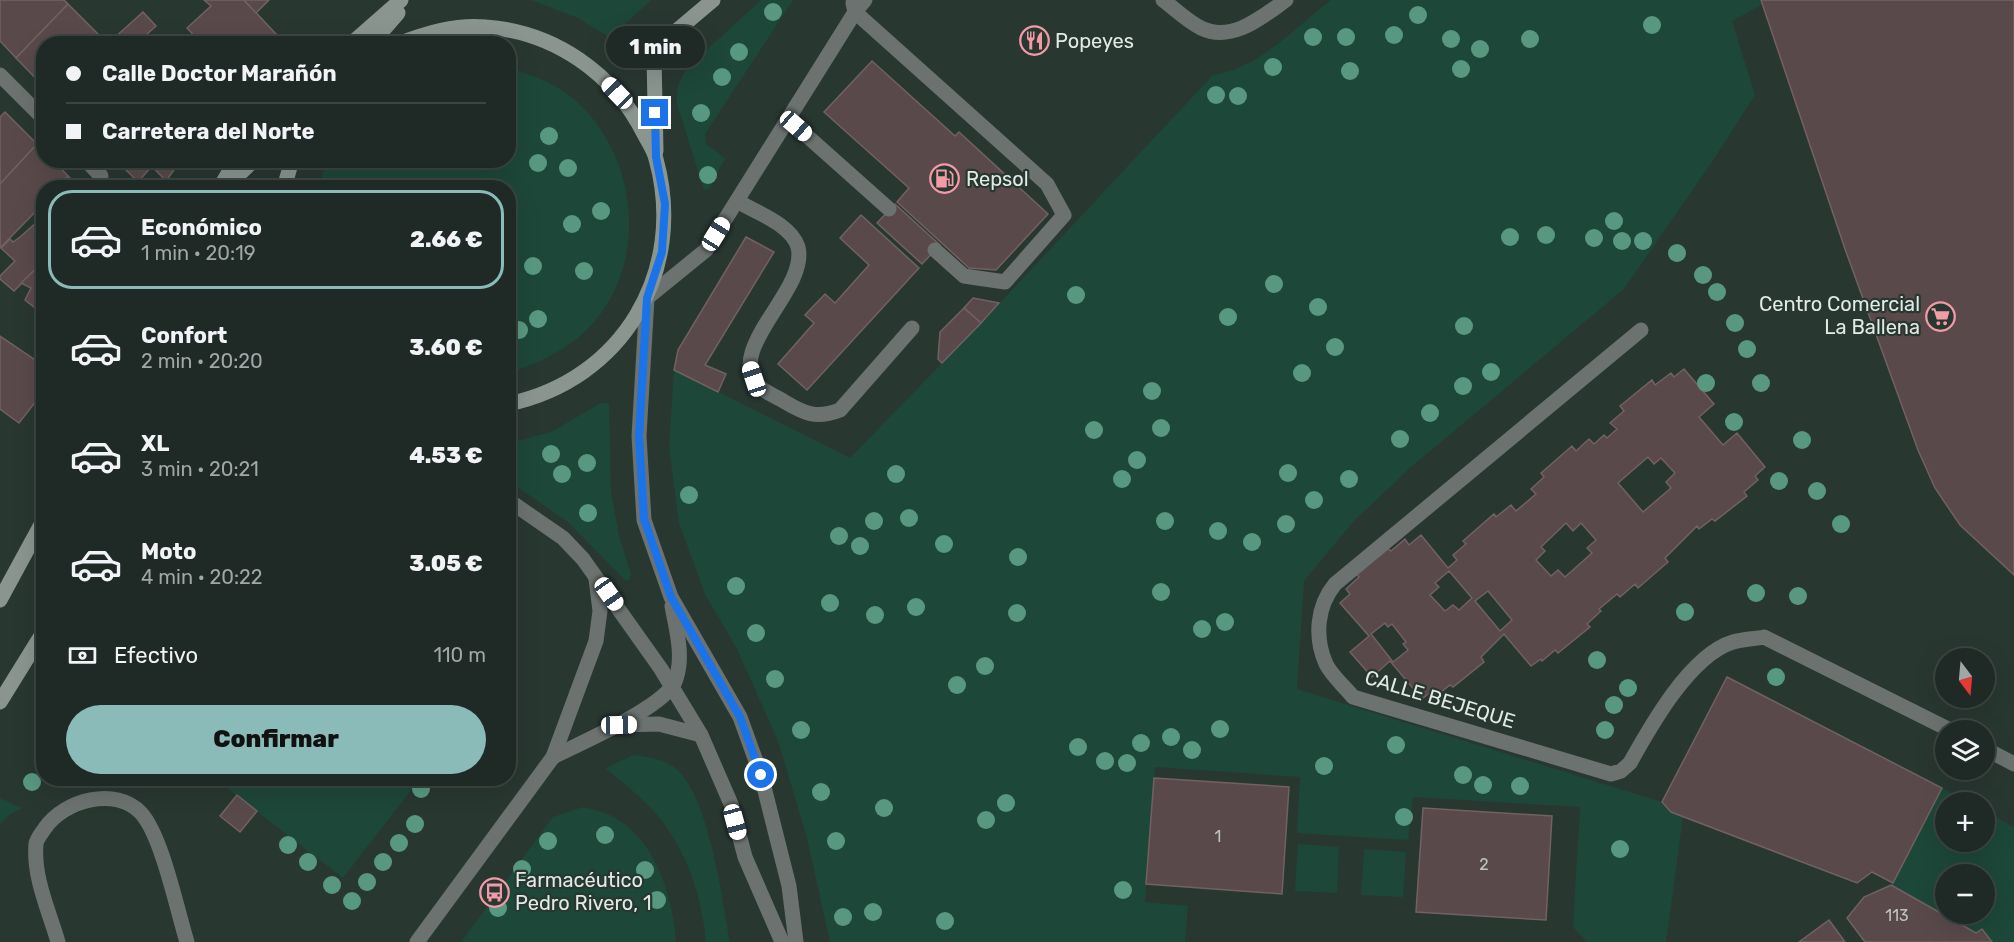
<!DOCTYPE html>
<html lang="es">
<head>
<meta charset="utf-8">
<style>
  body { margin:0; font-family:Rubik,sans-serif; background:#27312d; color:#f1f3f6; height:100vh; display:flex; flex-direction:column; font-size:22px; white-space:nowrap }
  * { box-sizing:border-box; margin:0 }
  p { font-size:20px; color:#a1a6a7 }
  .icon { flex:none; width:33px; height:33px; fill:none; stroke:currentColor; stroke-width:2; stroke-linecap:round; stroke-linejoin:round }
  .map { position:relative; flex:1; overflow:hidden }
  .side { position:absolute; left:36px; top:180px; width:480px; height:606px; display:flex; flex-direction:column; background:#1f2925; border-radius:24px; box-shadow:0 6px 24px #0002,0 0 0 2px #3c4542 }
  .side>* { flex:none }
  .top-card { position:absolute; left:36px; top:36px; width:480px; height:132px; border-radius:24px; box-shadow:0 6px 24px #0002,0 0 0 2px #3c4542; display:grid; align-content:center; height:132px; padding:0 30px; background:#1f2925 }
  .needle { width:39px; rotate:164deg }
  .controls { position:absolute; left:1935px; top:648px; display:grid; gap:12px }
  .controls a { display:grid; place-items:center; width:60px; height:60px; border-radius:50%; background:#1f2925; box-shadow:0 6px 24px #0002,0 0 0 2px #3c4542; font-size:30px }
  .end { position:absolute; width:27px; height:27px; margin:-14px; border:8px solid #1a73e8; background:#fff; box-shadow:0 0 0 3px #fff }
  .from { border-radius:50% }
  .bubble { position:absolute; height:42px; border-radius:21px; background:#1f2925; box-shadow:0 6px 24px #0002,0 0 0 2px #3c4542; font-size:20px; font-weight:800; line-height:42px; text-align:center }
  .car { position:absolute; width:18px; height:36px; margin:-18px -9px; border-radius:8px; box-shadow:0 0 4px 2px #0007; background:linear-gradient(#fff 24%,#345 0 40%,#fff 0 76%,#345 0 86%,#fff 0) }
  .top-card b { display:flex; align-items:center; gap:21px; height:57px; font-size:22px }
  .top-card b+b { border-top:2px solid #3c4542 }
  .top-card i { width:15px; height:15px; background:#f1f3f6 }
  ul { padding:10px 0 0; list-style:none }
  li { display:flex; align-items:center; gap:18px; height:99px; margin:0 12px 9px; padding:0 18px; border:3px solid transparent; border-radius:24px }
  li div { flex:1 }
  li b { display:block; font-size:22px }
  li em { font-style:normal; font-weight:800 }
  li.on { border-color:#8bbbb9 }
  li>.icon { width:54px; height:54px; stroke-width:1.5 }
  .pay { display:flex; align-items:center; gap:15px; height:66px; padding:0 30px; font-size:22px }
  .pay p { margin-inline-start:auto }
  .button { display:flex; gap:12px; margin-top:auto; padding:12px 30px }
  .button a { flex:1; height:69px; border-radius:36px; background:#8bbbb9; color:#111; font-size:24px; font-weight:800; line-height:69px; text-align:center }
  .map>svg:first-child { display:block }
  .green { fill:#1d4739; fill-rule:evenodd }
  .building { fill:#59494b; stroke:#726163; stroke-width:1.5; fill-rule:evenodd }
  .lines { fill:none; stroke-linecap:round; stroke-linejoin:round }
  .lane { stroke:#6b726f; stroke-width:15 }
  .street { stroke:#6b726f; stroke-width:15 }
  .secondary { stroke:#8a9590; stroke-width:15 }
  .tree { fill:#589881 }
  .route { stroke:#1a73e8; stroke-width:8 }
  .labels { text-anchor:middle; stroke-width:4.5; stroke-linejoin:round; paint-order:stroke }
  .number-label { font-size:16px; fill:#bfc2bf }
  .poi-label { font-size:20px; fill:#e1eae6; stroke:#293731; text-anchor:start }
  .street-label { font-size:20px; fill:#e1eae6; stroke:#293731 }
</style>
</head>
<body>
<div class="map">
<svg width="2014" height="942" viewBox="0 0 2014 942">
  <rect width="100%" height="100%" fill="#293731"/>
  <!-- green -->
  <g class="green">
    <path d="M531 0H651L610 38 578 18Z"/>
    <path d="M761 0H793L705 134 706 144 725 158 709 189 704 190 677 104C676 88 679 80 688 67Z"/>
    <path d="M1331 0H1761L1763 4 1732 21 1755 95 1716 156 1624 289 1411 467 1353 522 1304 581 1297 689 1662 802 1671 812 1683 817 1666 942H1587L1573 927 1580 807 1413 797 1408 840 1297 833 1300 777 1155 767 1145 902 1188 906 1185 942H830L807 838 778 741 737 649 705 594 679 523 669 447 674 370 850 458 981 323 1213 75C1260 68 1294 28 1331 0Z"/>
    <path d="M509 68C530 74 552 82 570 96 644 155 652 281 574 341 553 356 533 365 509 373L508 188 318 187 327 161 508 160Z"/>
    <path d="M601 403H608L609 406 611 491 619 536 631 574 629 580 626 581 568 522 509 481V443L551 432Z"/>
    <path d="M634 755C647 757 663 759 674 767 709 794 722 898 730 942H706C702 894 684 843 650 807 637 793 620 781 605 768Z"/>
    <path d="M407 778 415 785 343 878 215 779Z"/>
    <path d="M1942 788 1969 802H1946V842H1984L1985 811 2014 827V942H1992L1982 929 1976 933 1891 885ZM1946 874H1984V914H1946Z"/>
    <path d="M0 798 22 808 10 814 0 824Z"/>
    <path d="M583 807C592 810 602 811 610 815 655 836 673 897 676 942H461L553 817Z"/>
    <path d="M1298 844 1339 847 1337 893 1295 891Z"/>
    <path d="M1364 849 1406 852 1403 897 1361 895Z"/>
  </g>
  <!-- building -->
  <g class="building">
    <path d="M0 0H64L68 4 16 58 0 41Z"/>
    <path d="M204 0H244L277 35 269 44H202L187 28 211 6Z"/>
    <path d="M244 0H269L256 13Z"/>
    <path d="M1761 0H2014V575L1960 525 1935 488 1918 450 1845 249Z"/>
    <path d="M68 4 107 43 44 44V87L16 58Z"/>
    <path d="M143 12 156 26 136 44H117L113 39Z"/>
    <path d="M872 61 955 136 959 132 1048 214 996 270 969 268 897 202 909 188 824 112Z"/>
    <path d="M5 112 37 144 0 184V117Z"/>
    <path d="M37 144 44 151V160H53L68 176 58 188H44V203L0 248V184Z"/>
    <path d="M116 160H146L152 166 138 182Z"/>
    <path d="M146 160H181L166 181Z"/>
    <path d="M68 176 80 188H58Z"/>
    <path d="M895 204 940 245 922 264 877 223Z"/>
    <path d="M861 215 919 268 807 390 778 364 814 323 805 315 825 294 835 303 869 265 840 238Z"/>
    <path d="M44 216V261L14 291 0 279V276L15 261 1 248 10 239 13 242 20 237Z"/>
    <path d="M746 237 774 252 705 365 726 374 718 392 674 370 678 350Z"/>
    <path d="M44 261V315L25 300 31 288 21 283Z"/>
    <path d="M973 298 999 303 981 323 964 308Z"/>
    <path d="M964 308 981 323 942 363 938 359 940 332Z"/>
    <path d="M0 336 44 366V391L19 423 0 409Z"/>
    <path d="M1684 369 1714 404 1699 417 1723 445 1737 433 1765 467 1755 476 1758 480 1744 492 1747 496 1715 521 1712 519 1699 529 1697 526 1665 558 1668 562 1638 588 1635 584 1620 597 1617 594 1599 609 1601 611 1587 624 1590 627 1558 653 1555 650 1542 661 1541 659 1531 666 1504 634 1481 657 1484 662 1453 687 1450 685 1436 696 1432 691 1422 699 1390 661 1372 677 1350 652 1369 636 1340 603 1350 594 1346 589 1359 577 1356 574 1387 548 1391 551 1405 539 1409 545 1421 535 1448 568 1457 560 1453 555 1466 544 1463 541 1494 514 1496 517 1511 505 1516 511 1536 494 1531 489 1544 477 1541 473 1572 446 1576 451 1589 439 1594 444 1604 435 1607 438 1617 429 1610 423 1624 411 1620 406 1652 380 1655 385 1671 373 1674 377ZM1648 457 1654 464 1661 458 1675 473 1666 482 1671 488 1643 512 1618 483ZM1566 523 1573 531 1581 523 1596 540 1587 548 1592 553 1565 577 1558 570 1551 576 1536 560 1545 551 1541 547ZM1449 571 1472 598 1459 610 1453 605 1445 611 1430 595 1439 587 1435 583ZM1488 591 1512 620 1500 631 1475 601ZM1385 623 1388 627 1392 624 1406 642 1403 644 1408 650 1393 662 1371 634Z"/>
    <path d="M1727 677 1942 788 1893 883 1872 872 1857 883 1671 812 1662 802Z"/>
    <path d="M1154 778 1289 787 1282 894 1146 884Z"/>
    <path d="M237 795 257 811 240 832 220 816Z"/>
    <path d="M1423 808 1552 816 1546 920 1416 912Z"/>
    <path d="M1891 885 1976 933 1982 929 1992 942H1865L1847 918 1864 897Z"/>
    <path d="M1829 920 1845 942H1799Z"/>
  </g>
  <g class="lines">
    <!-- lane -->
    <g class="lane">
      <path d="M865 0 855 12 1047 184 1064 215 1005 282 964 276 935 250"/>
      <path d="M1163 0C1175 9 1187 21 1201 28 1232 43 1262 17 1286 0"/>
      <path d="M788 119 889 209"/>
      <path d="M737 201C755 212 791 224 798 247 809 291 720 351 761 388 767 393 777 397 785 402 805 414 817 419 840 410L912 328"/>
      <path d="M647 298 706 250 855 12 853 3"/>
      <path d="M58 942C49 911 33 877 36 844 37 838 42 833 45 828 64 800 116 786 141 813 162 836 177 910 187 942"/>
    </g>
    <!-- street -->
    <g class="street">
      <path d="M0 75 44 119"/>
      <path d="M86 160 101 176"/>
      <path d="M647 298 639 436 644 520 671 597 740 717 761 775 789 886 796 942"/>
      <path d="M1641 330 1335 584C1317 606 1314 637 1326 664 1332 676 1345 687 1353 697L1611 774 1621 771 1630 763C1650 727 1690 655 1733 642 1743 639 1754 639 1764 637L1950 730"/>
      <path d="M508 500 563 538 583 559 661 669 701 735 731 804 745 857 782 942"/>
      <path d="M619 725 659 724 701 735"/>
      <path d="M1984 748 2014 764"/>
      <path d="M553 757C580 743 668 706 676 679 684 655 676 629 672 606"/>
      <path d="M417 942 553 757 596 641 600 611 596 579"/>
    </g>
    <!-- secondary -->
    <g class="secondary">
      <path d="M351 44 401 0"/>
      <path d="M371 44 398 13"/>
      <path d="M398 44C426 33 456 24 486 27 555 32 614 74 644 134 648 142 654 150 656 159 687 271 623 380 508 404"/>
      <path d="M656 151 654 58 668 38 713 0"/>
      <path d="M222 184 236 160"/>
      <path d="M225 188 254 160"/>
      <path d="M284 188 292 160"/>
      <path d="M0 600 44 519"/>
      <path d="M0 702 44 631"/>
    </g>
  </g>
  <!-- trees -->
  <g class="tree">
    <circle cx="773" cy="12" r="9"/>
    <circle cx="1418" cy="15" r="9"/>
    <circle cx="1652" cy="25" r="9"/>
    <circle cx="1394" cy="35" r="9"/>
    <circle cx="1313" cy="37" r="9"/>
    <circle cx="1346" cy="37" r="9"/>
    <circle cx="1451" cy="39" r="9"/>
    <circle cx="1530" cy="39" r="9"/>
    <circle cx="1480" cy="49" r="9"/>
    <circle cx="739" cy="52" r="9"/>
    <circle cx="1273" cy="67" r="9"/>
    <circle cx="1461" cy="69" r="9"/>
    <circle cx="1350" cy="71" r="9"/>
    <circle cx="722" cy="77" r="9"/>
    <circle cx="1216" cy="95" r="9"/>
    <circle cx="1238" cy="96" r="9"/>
    <circle cx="701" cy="113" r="9"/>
    <circle cx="549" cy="136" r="9"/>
    <circle cx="538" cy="163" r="9"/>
    <circle cx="568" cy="168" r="9"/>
    <circle cx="708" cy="175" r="9"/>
    <circle cx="601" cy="211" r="9"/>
    <circle cx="1614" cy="221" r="9"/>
    <circle cx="572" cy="224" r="9"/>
    <circle cx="1546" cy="235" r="9"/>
    <circle cx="1510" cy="237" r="9"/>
    <circle cx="1594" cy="238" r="9"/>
    <circle cx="1622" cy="241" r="9"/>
    <circle cx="1643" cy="241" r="9"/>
    <circle cx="1677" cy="253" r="9"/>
    <circle cx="533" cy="266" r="9"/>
    <circle cx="584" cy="271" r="9"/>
    <circle cx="1703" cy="275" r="9"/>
    <circle cx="1274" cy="284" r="9"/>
    <circle cx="1717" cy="292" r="9"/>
    <circle cx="1076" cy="295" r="9"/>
    <circle cx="1318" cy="307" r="9"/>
    <circle cx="1228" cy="317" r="9"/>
    <circle cx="538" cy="319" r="9"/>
    <circle cx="1735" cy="323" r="9"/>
    <circle cx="1464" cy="326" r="9"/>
    <circle cx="519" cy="330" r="9"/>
    <circle cx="1335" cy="347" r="9"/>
    <circle cx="1747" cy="349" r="9"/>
    <circle cx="1491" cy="372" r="9"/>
    <circle cx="1302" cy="373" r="9"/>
    <circle cx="1706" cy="383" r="9"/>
    <circle cx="1761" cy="383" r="9"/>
    <circle cx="1463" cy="386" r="9"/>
    <circle cx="1152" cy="391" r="9"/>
    <circle cx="1430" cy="413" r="9"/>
    <circle cx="1734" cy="422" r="9"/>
    <circle cx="1161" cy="428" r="9"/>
    <circle cx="1094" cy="430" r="9"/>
    <circle cx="1400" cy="439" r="9"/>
    <circle cx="1802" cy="440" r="9"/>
    <circle cx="551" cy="454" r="9"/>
    <circle cx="1137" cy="460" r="9"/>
    <circle cx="587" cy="463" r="9"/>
    <circle cx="1288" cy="473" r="9"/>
    <circle cx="562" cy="474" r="9"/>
    <circle cx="896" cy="474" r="9"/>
    <circle cx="1122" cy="479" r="9"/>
    <circle cx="1349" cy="479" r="9"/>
    <circle cx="1779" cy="481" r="9"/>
    <circle cx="1817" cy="491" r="9"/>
    <circle cx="689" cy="495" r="9"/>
    <circle cx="1314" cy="500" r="9"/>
    <circle cx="588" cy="513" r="9"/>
    <circle cx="909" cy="518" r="9"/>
    <circle cx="874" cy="521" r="9"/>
    <circle cx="1165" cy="521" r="9"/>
    <circle cx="1286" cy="524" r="9"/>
    <circle cx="1841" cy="524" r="9"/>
    <circle cx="1218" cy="531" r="9"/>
    <circle cx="839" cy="536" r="9"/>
    <circle cx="1252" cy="542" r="9"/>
    <circle cx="944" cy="544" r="9"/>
    <circle cx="860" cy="546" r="9"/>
    <circle cx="1018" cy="557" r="9"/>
    <circle cx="736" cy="586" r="9"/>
    <circle cx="1161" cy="592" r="9"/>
    <circle cx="1756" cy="593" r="9"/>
    <circle cx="1798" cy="596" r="9"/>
    <circle cx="830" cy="603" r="9"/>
    <circle cx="916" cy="607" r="9"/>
    <circle cx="1685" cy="612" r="9"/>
    <circle cx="1017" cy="613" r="9"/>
    <circle cx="875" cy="615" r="9"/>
    <circle cx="1225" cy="622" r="9"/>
    <circle cx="1202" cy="629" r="9"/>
    <circle cx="756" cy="633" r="9"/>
    <circle cx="1597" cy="660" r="9"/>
    <circle cx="985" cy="666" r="9"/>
    <circle cx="1776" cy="677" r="9"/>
    <circle cx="775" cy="679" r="9"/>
    <circle cx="957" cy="685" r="9"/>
    <circle cx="1628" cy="688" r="9"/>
    <circle cx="1614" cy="705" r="9"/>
    <circle cx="1220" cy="729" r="9"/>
    <circle cx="801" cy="730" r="9"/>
    <circle cx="1605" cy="730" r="9"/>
    <circle cx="1171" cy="737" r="9"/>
    <circle cx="1141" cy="743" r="9"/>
    <circle cx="1396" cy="745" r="9"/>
    <circle cx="1078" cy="747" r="9"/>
    <circle cx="1192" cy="750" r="9"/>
    <circle cx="1105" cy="761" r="9"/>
    <circle cx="1127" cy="763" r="9"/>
    <circle cx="1324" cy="766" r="9"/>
    <circle cx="1463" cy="775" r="9"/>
    <circle cx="32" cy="782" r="9"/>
    <circle cx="1483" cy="785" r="9"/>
    <circle cx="1520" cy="786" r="9"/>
    <circle cx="421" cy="789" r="9"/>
    <circle cx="821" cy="792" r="9"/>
    <circle cx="1006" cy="803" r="9"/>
    <circle cx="884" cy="808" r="9"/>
    <circle cx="1404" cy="817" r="9"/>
    <circle cx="986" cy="820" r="9"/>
    <circle cx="415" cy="824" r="9"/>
    <circle cx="605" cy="835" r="9"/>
    <circle cx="548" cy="841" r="9"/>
    <circle cx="836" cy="841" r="9"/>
    <circle cx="399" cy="843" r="9"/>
    <circle cx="288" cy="845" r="9"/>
    <circle cx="1620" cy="849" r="9"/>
    <circle cx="308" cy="862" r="9"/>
    <circle cx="383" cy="862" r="9"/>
    <circle cx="522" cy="869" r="9"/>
    <circle cx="645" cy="870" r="9"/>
    <circle cx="367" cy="882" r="9"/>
    <circle cx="332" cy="885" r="9"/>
    <circle cx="1123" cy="890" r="9"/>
    <circle cx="657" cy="900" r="9"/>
    <circle cx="352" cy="901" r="9"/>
    <circle cx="498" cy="908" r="9"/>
    <circle cx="873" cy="912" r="9"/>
    <circle cx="843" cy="917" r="9"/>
    <circle cx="945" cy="921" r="9"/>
  </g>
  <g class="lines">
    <!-- route -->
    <path class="route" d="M655 113 656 157 665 204 662 252 647 298 639 436 644 519 671 597 740 717 761 775"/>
  </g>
  <!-- icons -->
  <defs>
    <symbol id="restaurant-ring" viewBox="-11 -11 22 22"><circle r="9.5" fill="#293731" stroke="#f39aa7" stroke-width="1.5"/><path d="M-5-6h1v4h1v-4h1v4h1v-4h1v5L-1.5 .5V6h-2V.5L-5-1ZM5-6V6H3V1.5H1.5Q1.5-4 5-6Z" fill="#f39aa7"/></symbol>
    <symbol id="fuel-ring" viewBox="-11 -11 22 22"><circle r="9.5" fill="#293731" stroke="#f39aa7" stroke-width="1.5"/><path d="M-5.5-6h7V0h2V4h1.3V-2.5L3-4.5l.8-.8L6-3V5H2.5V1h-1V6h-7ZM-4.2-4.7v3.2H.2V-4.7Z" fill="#f39aa7"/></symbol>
    <symbol id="supermarket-ring" viewBox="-11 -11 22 22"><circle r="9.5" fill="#293731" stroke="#f39aa7" stroke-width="1.5"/><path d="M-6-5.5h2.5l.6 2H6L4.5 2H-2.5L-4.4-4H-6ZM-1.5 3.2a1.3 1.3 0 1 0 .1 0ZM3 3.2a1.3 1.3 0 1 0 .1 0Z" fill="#f39aa7"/></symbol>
    <symbol id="bus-ring" viewBox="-11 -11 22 22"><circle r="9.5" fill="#293731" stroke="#f39aa7" stroke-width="1.5"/><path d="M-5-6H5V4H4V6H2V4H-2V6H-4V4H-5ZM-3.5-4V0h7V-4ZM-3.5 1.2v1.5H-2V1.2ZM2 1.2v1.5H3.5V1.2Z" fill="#f39aa7"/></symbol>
  </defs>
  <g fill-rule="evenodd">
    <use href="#restaurant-ring" x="1018" y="24" width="33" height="33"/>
    <use href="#fuel-ring" x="928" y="162" width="33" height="33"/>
    <use href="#supermarket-ring" x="1924" y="300" width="33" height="33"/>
    <use href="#bus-ring" x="478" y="876" width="33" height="33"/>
  </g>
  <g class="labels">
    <!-- number labels -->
    <g class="number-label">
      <text x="1218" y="842">1</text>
      <text x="1484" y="870">2</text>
      <text x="1897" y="921">113</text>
    </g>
    <!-- poi labels -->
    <g class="poi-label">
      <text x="1055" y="48">Popeyes</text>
      <text x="966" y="186">Repsol</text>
      <text x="1920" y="311" text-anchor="end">Centro Comercial<tspan x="1920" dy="23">La Ballena</tspan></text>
      <text x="515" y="887">Farmacéutico<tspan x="515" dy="23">Pedro Rivero, 1</tspan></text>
    </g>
    <!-- street labels -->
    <g class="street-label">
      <text transform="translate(1440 699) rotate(17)" y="7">CALLE BEJEQUE</text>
    </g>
  </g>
</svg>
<div class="controls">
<a><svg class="needle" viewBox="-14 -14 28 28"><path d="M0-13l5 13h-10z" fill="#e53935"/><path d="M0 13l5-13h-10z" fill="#a1a6a7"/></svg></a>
<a><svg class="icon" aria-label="layers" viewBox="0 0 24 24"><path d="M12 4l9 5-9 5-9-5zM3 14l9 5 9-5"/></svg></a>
<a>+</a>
<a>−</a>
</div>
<i class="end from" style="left:761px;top:775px"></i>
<i class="end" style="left:655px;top:113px"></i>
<div class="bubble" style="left:606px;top:26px;width:99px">1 min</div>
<i class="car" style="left:617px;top:93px;rotate:316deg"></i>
<i class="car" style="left:796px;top:126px;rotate:131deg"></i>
<i class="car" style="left:716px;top:234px;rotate:32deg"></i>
<i class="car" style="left:754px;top:379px;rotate:342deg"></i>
<i class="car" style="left:609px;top:594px;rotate:145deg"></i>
<i class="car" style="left:619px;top:725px;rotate:89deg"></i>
<i class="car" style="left:735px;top:822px;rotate:165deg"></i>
<div class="top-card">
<b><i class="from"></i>Calle Doctor Marañón</b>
<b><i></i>Carretera del Norte</b>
</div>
<section class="side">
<ul>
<li class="on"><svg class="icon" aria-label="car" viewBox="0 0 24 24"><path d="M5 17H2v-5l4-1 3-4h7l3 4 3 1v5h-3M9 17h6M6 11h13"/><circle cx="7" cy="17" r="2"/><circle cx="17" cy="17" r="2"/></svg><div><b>Económico</b><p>1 min · 20:19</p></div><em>2.66 €</em></li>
<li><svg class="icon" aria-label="car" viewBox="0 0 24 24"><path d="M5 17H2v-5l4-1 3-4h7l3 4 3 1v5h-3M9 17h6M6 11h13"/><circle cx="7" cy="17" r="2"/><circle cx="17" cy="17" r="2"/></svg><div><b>Confort</b><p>2 min · 20:20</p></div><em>3.60 €</em></li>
<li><svg class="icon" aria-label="car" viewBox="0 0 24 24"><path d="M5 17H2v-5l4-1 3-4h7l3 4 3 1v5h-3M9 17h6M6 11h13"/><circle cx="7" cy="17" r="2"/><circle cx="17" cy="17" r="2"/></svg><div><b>XL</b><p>3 min · 20:21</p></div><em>4.53 €</em></li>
<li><svg class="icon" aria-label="car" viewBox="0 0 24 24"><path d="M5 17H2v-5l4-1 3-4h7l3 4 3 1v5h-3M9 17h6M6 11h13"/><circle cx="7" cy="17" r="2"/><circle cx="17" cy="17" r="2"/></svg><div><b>Moto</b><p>4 min · 20:22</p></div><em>3.05 €</em></li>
</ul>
<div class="pay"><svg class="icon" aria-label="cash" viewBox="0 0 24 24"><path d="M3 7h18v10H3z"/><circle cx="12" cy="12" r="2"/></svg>Efectivo<p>110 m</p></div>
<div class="button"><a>Confirmar</a></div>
</section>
</div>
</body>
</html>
